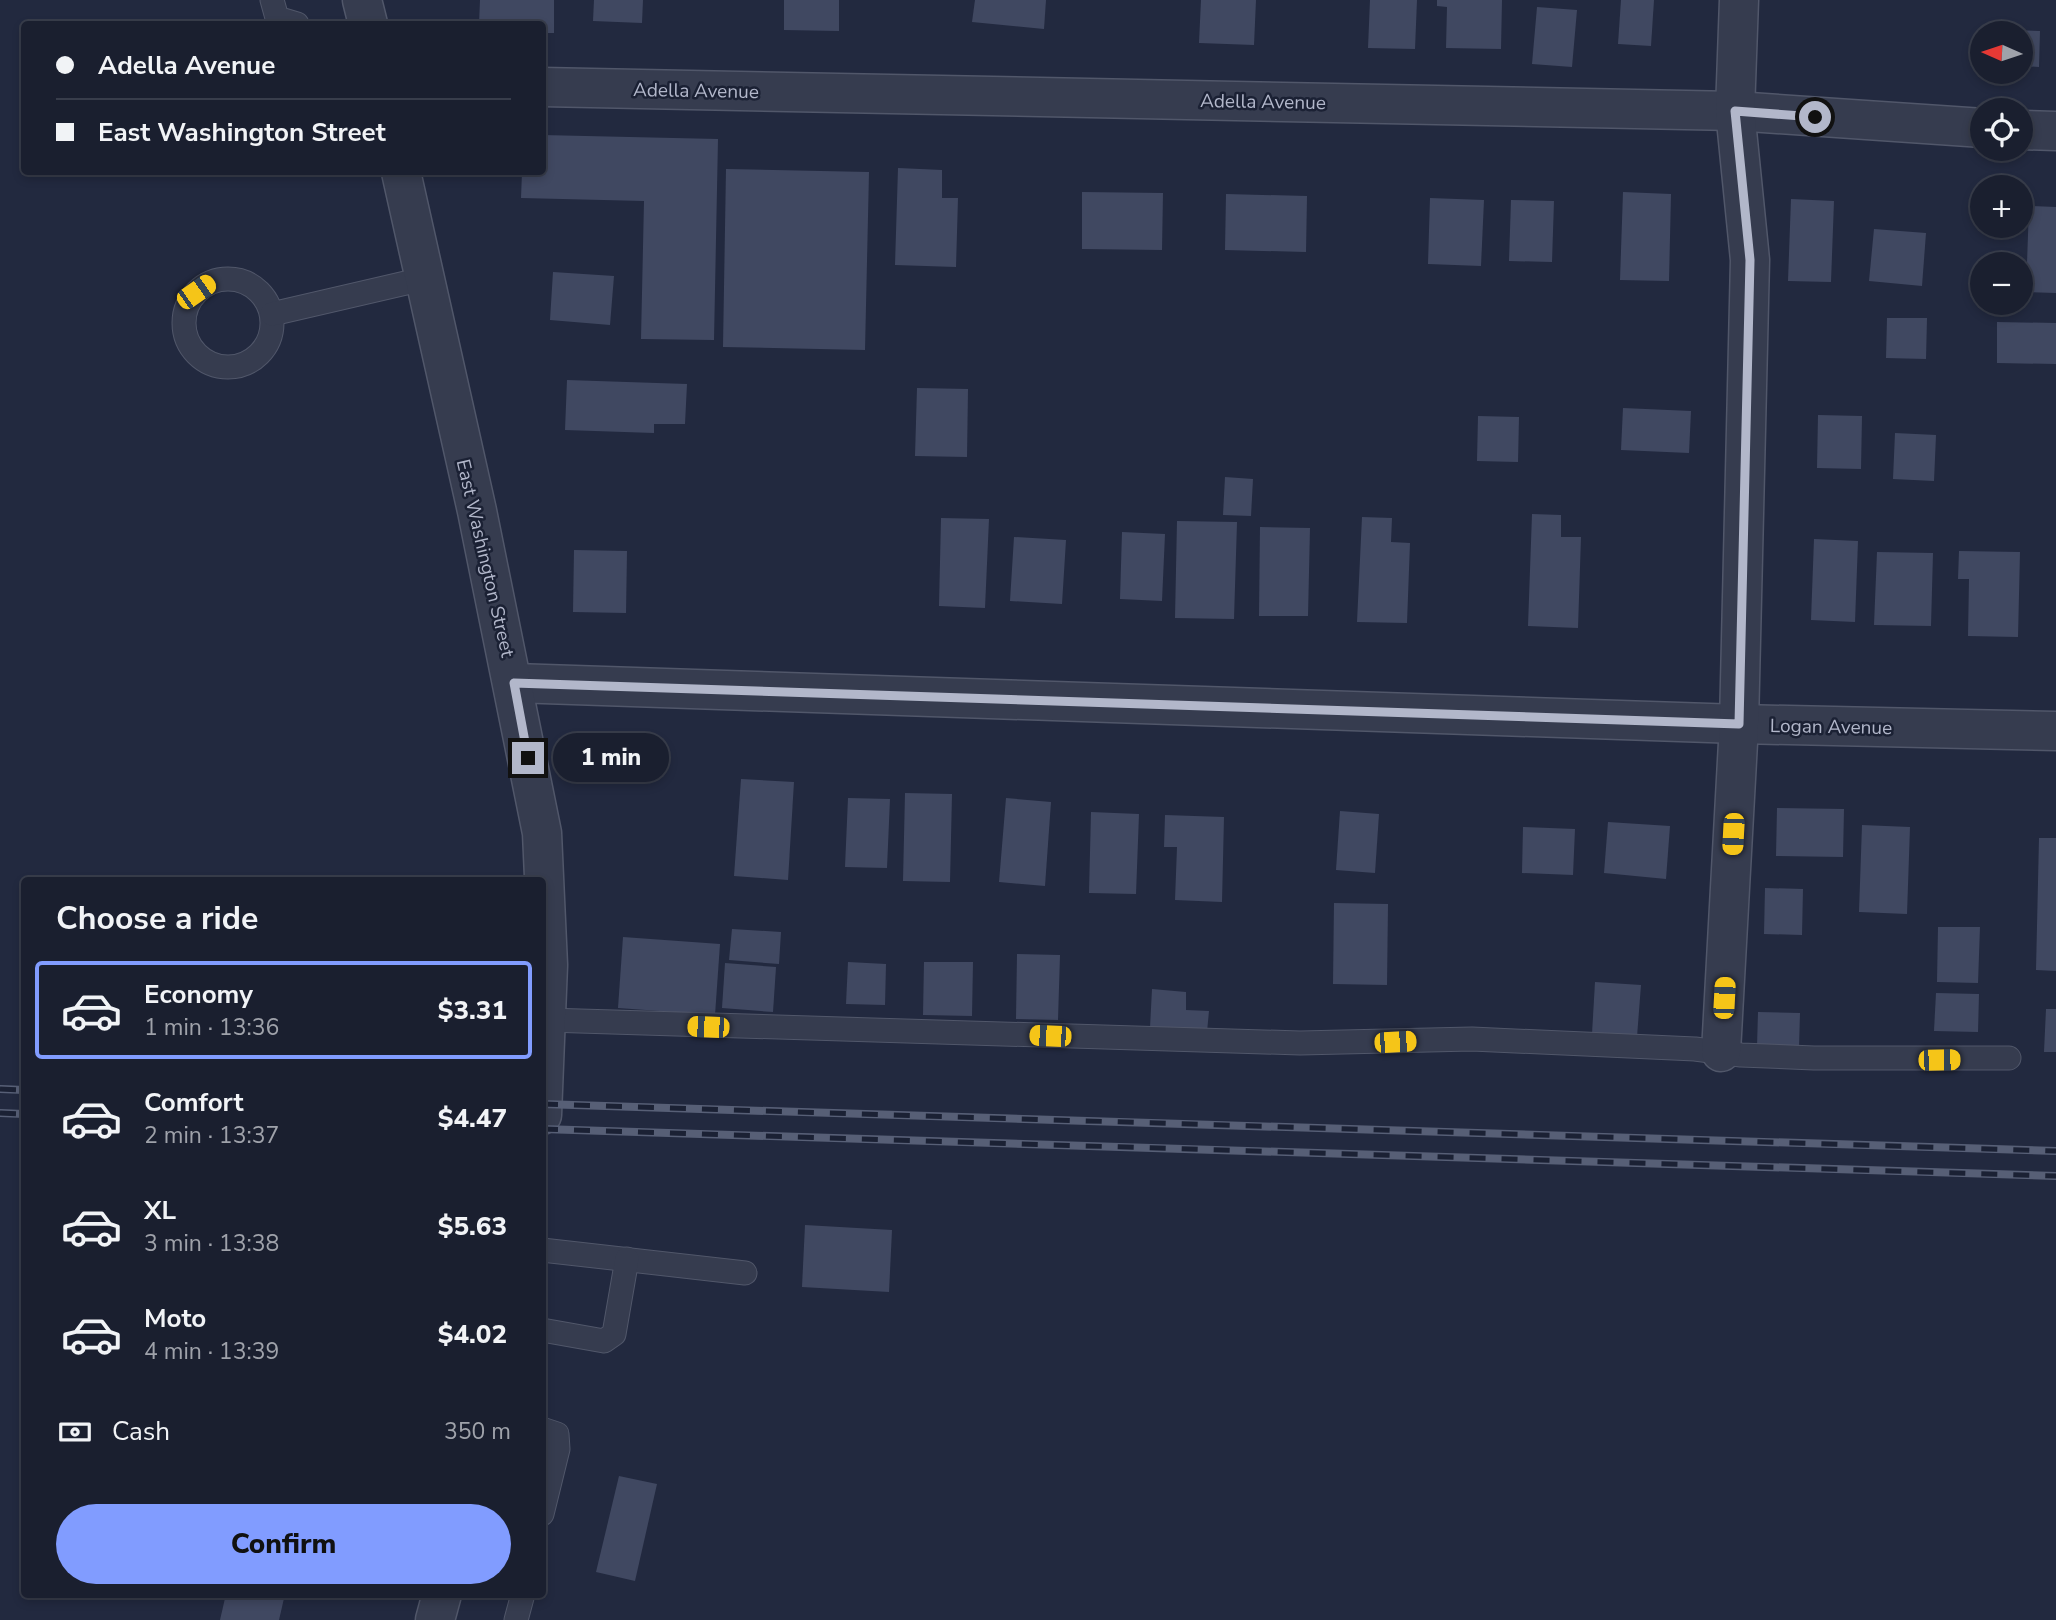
<!DOCTYPE html>
<html lang="en">
<head>
<meta charset="utf-8">
<style>
  body { margin:0; font-family:"Nunito Sans",sans-serif; background:#272c3b; color:#f1f3f6; height:100vh; display:flex; flex-direction:column; font-size:26px; white-space:nowrap }
  * { box-sizing:border-box; margin:0 }
  p { font-size:23px; color:#9fa2aa }
  .icon { flex:none; width:38px; height:38px; fill:none; stroke:currentColor; stroke-width:2; stroke-linecap:round; stroke-linejoin:round }
  .map { position:relative; flex:1; overflow:hidden }
  .drawer { position:absolute; left:21px; top:877px; width:525px; height:721px; display:flex; flex-direction:column; background:#1a1f2f; border-radius:7px; box-shadow:0 4px 10px #0003,0 0 0 2px #383d4b }
  .drawer>* { flex:none }
  .guide { position:absolute; left:21px; top:21px; width:525px; height:154px; border-radius:7px; box-shadow:0 4px 10px #0003,0 0 0 2px #383d4b; display:grid; align-content:center; height:154px; padding:0 35px; background:#1a1f2f }
  .needle { width:46px; rotate:273deg }
  .fabs { position:absolute; left:1970px; top:21px; display:grid; gap:14px }
  .fabs a { display:grid; place-items:center; width:63px; height:63px; border-radius:50%; background:#1a1f2f; box-shadow:0 4px 10px #0003,0 0 0 2px #383d4b; font-size:35px }
  .end { position:absolute; width:32px; height:32px; margin:-16px; border:9px solid #b2b7ca; background:#111; box-shadow:0 0 0 4px #111 }
  .from { border-radius:50% }
  .bubble { position:absolute; height:49px; border-radius:24px; background:#1a1f2f; box-shadow:0 4px 10px #0003,0 0 0 2px #383d4b; font-size:23px; font-weight:800; line-height:49px; text-align:center }
  .car { position:absolute; width:21px; height:42px; margin:-21px -10px; border-radius:9px; box-shadow:0 0 5px 2px #0007; background:linear-gradient(#f5c518 24%,#345 0 40%,#f5c518 0 76%,#345 0 86%,#f5c518 0) }
  .guide b { display:flex; align-items:center; gap:24px; height:66px; font-size:26px }
  .guide b+b { border-top:2px solid #383d4b }
  .guide i { width:18px; height:18px; background:#f1f3f6 }
  ul { padding:0; list-style:none }
  li { display:flex; align-items:center; gap:21px; height:98px; margin:0 14px 10px; padding:0 21px; border:4px solid transparent; border-radius:7px }
  li div { flex:1 }
  li b { display:block; font-size:26px }
  li em { font-style:normal; font-weight:800 }
  li.active { border-color:#819cff }
  li>.icon { width:63px; height:63px; stroke-width:1.5 }
  h2 { padding:0 35px; font-size:32px; line-height:84px }
  .pay { display:flex; align-items:center; gap:18px; height:77px; padding:0 35px; font-size:26px }
  .pay p { margin-inline-start:auto }
  .cta { display:flex; gap:14px; margin-top:auto; padding:14px 35px }
  .cta a { flex:1; height:80px; border-radius:42px; background:#819cff; color:#111; font-size:28px; font-weight:800; line-height:80px; text-align:center }
  .map>svg:first-child { display:block }
  .building { fill:#404861 }
  .lines { fill:none; stroke-linecap:round; stroke-linejoin:round }
  .service-casing { stroke:#51576a; stroke-width:25 }
  .minor-casing { stroke:#51576a; stroke-width:41 }
  .tertiary-casing { stroke:#51576a; stroke-width:41 }
  .service { stroke:#363c4f; stroke-width:23 }
  .minor { stroke:#363c4f; stroke-width:38 }
  .tertiary { stroke:#363c4f; stroke-width:38 }
  .rail-casing { stroke:#575f76; stroke-width:8 }
  .rail { stroke:#1b2134; stroke-width:5; stroke-dasharray:16; stroke-linecap:butt }
  .route { stroke:#b2b7ca; stroke-width:9 }
  .labels { text-anchor:middle; stroke-width:5; stroke-linejoin:round; paint-order:stroke }
  .street-label { font-size:19px; fill:#b2b7ca; stroke:#1b2134 }
</style>
</head>
<body>
<div class="map">
<svg width="2056" height="1620" viewBox="0 0 2056 1620">
  <rect width="100%" height="100%" fill="#22293f"/>
  <!-- building -->
  <g class="building">
    <path d="M480 0H554V33H542V24H479Z"/>
    <path d="M594 0H643L642 23 593 21Z"/>
    <path d="M784 0H839V31L784 30Z"/>
    <path d="M975 0H1046L1044 29 972 22Z"/>
    <path d="M1201 0H1256L1254 45 1199 43Z"/>
    <path d="M1370 0H1417L1415 49 1368 48Z"/>
    <path d="M1437 0H1502L1501 49 1446 48 1447 7 1437 6Z"/>
    <path d="M1621 0H1654L1651 46 1618 44Z"/>
    <path d="M1537 7 1577 10 1572 67 1532 64Z"/>
    <path d="M1981 29 2040 31 2039 67 2021 66V33H1981Z"/>
    <path d="M542 135 718 139 714 340 641 339 644 201 521 198 522 172H542Z"/>
    <path d="M898 168 942 170V198H958L956 267 895 265Z"/>
    <path d="M726 169 869 172 865 350 723 347Z"/>
    <path d="M1082 192 1163 193 1162 250 1082 249Z"/>
    <path d="M1623 192 1671 194 1669 281 1620 280Z"/>
    <path d="M1226 194 1307 196 1306 252 1225 250Z"/>
    <path d="M1430 198 1484 200 1481 266 1428 264Z"/>
    <path d="M1791 199 1834 201 1831 282 1788 281Z"/>
    <path d="M1511 200 1554 201 1552 262 1509 261Z"/>
    <path d="M2029 206 2056 207V293L2026 292Z"/>
    <path d="M1874 229 1926 233 1922 286 1869 281Z"/>
    <path d="M553 272 614 276 610 325 550 320Z"/>
    <path d="M1887 318H1927L1926 359 1886 358Z"/>
    <path d="M1997 322 2056 323V364L1997 363Z"/>
    <path d="M567 380 687 384 685 424H654V433L565 430Z"/>
    <path d="M917 388 968 389 967 457 915 456Z"/>
    <path d="M1623 408 1691 411 1689 453 1621 450Z"/>
    <path d="M1818 415 1862 416 1861 469 1817 468Z"/>
    <path d="M1478 416 1519 417 1518 462 1477 461Z"/>
    <path d="M1895 433 1936 435 1934 481 1893 479Z"/>
    <path d="M1225 477 1253 479 1251 516 1223 515Z"/>
    <path d="M1532 514 1561 515V537H1581L1578 628 1528 626Z"/>
    <path d="M1362 517 1392 518 1391 542 1410 543 1407 623 1357 622Z"/>
    <path d="M941 518 989 519 985 608 939 606Z"/>
    <path d="M1177 521 1237 522 1234 619 1175 618Z"/>
    <path d="M1260 527 1310 528 1308 616H1259Z"/>
    <path d="M1122 532 1165 534 1162 601 1120 599Z"/>
    <path d="M1014 537 1066 540 1062 604 1010 601Z"/>
    <path d="M1814 539 1858 541 1855 622 1811 620Z"/>
    <path d="M574 550 627 551 626 613 573 612Z"/>
    <path d="M1959 551 2020 552 2018 637 1968 636 1969 579H1958Z"/>
    <path d="M1877 552 1933 553 1931 626 1874 625Z"/>
    <path d="M741 779 794 782 788 880 734 876Z"/>
    <path d="M905 793 952 794 950 882 903 881Z"/>
    <path d="M848 798 890 799 887 868 845 867Z"/>
    <path d="M1006 798 1051 802 1045 886 999 882Z"/>
    <path d="M1777 808 1844 809 1843 857 1776 856Z"/>
    <path d="M1340 811 1379 814 1375 873 1336 870Z"/>
    <path d="M1091 812 1139 814 1136 894 1089 893Z"/>
    <path d="M1165 815 1224 817 1222 902 1175 900 1177 847H1164Z"/>
    <path d="M1608 822 1670 826 1666 879 1604 873Z"/>
    <path d="M1862 825 1910 827 1907 914 1859 912Z"/>
    <path d="M1523 827 1575 829 1573 875 1522 873Z"/>
    <path d="M2039 838H2056V971L2036 970Z"/>
    <path d="M1765 888 1803 889 1802 935 1764 934Z"/>
    <path d="M1334 903 1388 904 1387 985 1333 984Z"/>
    <path d="M1938 927H1980L1978 983 1937 982Z"/>
    <path d="M732 929 781 932 779 964 729 960Z"/>
    <path d="M623 937 720 944 715 1015 618 1008Z"/>
    <path d="M1017 954 1060 955 1058 1020 1016 1019Z"/>
    <path d="M848 962 886 964 885 1005 846 1004Z"/>
    <path d="M924 962H973L972 1016 923 1015Z"/>
    <path d="M725 963 776 967 773 1012 722 1008Z"/>
    <path d="M1595 982 1641 985 1637 1037 1592 1034Z"/>
    <path d="M1152 989 1186 992V1010L1209 1011 1207 1032 1150 1028Z"/>
    <path d="M1936 993 1979 994 1978 1032 1934 1031Z"/>
    <path d="M2046 1009H2056V1052H2044Z"/>
    <path d="M1758 1012 1800 1013 1799 1048 1757 1047Z"/>
    <path d="M805 1225 892 1230 889 1292 802 1287Z"/>
    <path d="M619 1476 657 1484 635 1581 596 1572Z"/>
    <path d="M226 1594H285L279 1620H220Z"/>
  </g>
  <g class="lines">
    <defs>
      <g id="service">
        <path d="M272 0 277 18 297 24"/>
        <circle cx="228" cy="323" r="44"/>
        <path d="M272 314 423 279"/>
        <path d="M547 1020 1300 1043 1472 1039 1695 1049 1741 1055 1814 1058H2009"/>
        <path d="M542 1250 745 1273"/>
        <path d="M542 1330 604 1341 614 1334 627 1259"/>
        <path d="M542 1429 557 1434 558 1449 542 1514"/>
        <path d="M516 1620 523 1594"/>
      </g>
      <g id="minor">
        <path d="M542 87 1735 111 1983 128"/>
        <path d="M2021 130 2056 131"/>
        <path d="M514 683 1739 724 2056 731"/>
        <path d="M1721 1052 1739 724 1750 260 1735 111 1739 0"/>
      </g>
      <g id="tertiary">
        <path d="M362 0 368 24"/>
        <path d="M401 172 477 511 542 833 548 965 542 1115"/>
        <path d="M435 1620 442 1594"/>
      </g>
    </defs>
    <!-- service casing -->
    <use href="#service" class="service-casing"/>
    <!-- minor casing -->
    <use href="#minor" class="minor-casing"/>
    <!-- tertiary casing -->
    <use href="#tertiary" class="tertiary-casing"/>
    <!-- service -->
    <use href="#service" class="service"/>
    <!-- minor -->
    <use href="#minor" class="minor"/>
    <!-- tertiary -->
    <use href="#tertiary" class="tertiary"/>
    <defs>
      <g id="rail">
        <path d="M0 1089 24 1090"/>
        <path d="M542 1104 2056 1151"/>
        <path d="M0 1113 24 1114"/>
        <path d="M542 1129 2056 1176"/>
      </g>
    </defs>
    <!-- rail casing -->
    <use href="#rail" class="rail-casing"/>
    <!-- rail -->
    <use href="#rail" class="rail"/>
  </g>
  <g class="lines">
    <!-- route -->
    <path class="route" d="M528 758 514 683 1739 724 1750 260 1735 111 1815 117"/>
  </g>
  <g class="labels">
    <!-- street labels -->
    <g class="street-label">
      <text transform="translate(696 90) rotate(1)" y="7">Adella Avenue</text>
      <text transform="translate(1263 101) rotate(1)" y="7">Adella Avenue</text>
      <text transform="translate(486 558) rotate(77)" y="7">East Washington Street</text>
      <text transform="translate(1831 726) rotate(1)" y="7">Logan Avenue</text>
    </g>
  </g>
</svg>
<div class="fabs">
<a><svg class="needle" viewBox="-14 -14 28 28"><path d="M0-13l5 13h-10z" fill="#e53935"/><path d="M0 13l5-13h-10z" fill="#9fa2aa"/></svg></a>
<a><svg class="icon" aria-label="locate" viewBox="0 0 24 24"><circle cx="12" cy="12" r="6"/><path d="M12 2v4M12 18v4M2 12h4M18 12h4"/></svg></a>
<a>+</a>
<a>−</a>
</div>
<i class="end from" style="left:1815px;top:117px"></i>
<i class="end" style="left:528px;top:758px"></i>
<div class="bubble" style="left:553px;top:733px;width:116px">1 min</div>
<i class="car" style="left:196px;top:292px;rotate:55deg"></i>
<i class="car" style="left:1733px;top:834px;rotate:183deg"></i>
<i class="car" style="left:1724px;top:998px;rotate:3deg"></i>
<i class="car" style="left:708px;top:1027px;rotate:272deg"></i>
<i class="car" style="left:1050px;top:1036px;rotate:272deg"></i>
<i class="car" style="left:1395px;top:1042px;rotate:87deg"></i>
<i class="car" style="left:1939px;top:1060px;rotate:89deg"></i>
<div class="guide">
<b><i class="from"></i>Adella Avenue</b>
<b><i></i>East Washington Street</b>
</div>
<section class="drawer">
<h2>Choose a ride</h2>
<ul>
<li class="active"><svg class="icon" aria-label="car" viewBox="0 0 24 24"><path d="M5 17H2v-5l4-1 3-4h7l3 4 3 1v5h-3M9 17h6M6 11h13"/><circle cx="7" cy="17" r="2"/><circle cx="17" cy="17" r="2"/></svg><div><b>Economy</b><p>1 min · 13:36</p></div><em>$3.31</em></li>
<li><svg class="icon" aria-label="car" viewBox="0 0 24 24"><path d="M5 17H2v-5l4-1 3-4h7l3 4 3 1v5h-3M9 17h6M6 11h13"/><circle cx="7" cy="17" r="2"/><circle cx="17" cy="17" r="2"/></svg><div><b>Comfort</b><p>2 min · 13:37</p></div><em>$4.47</em></li>
<li><svg class="icon" aria-label="car" viewBox="0 0 24 24"><path d="M5 17H2v-5l4-1 3-4h7l3 4 3 1v5h-3M9 17h6M6 11h13"/><circle cx="7" cy="17" r="2"/><circle cx="17" cy="17" r="2"/></svg><div><b>XL</b><p>3 min · 13:38</p></div><em>$5.63</em></li>
<li><svg class="icon" aria-label="car" viewBox="0 0 24 24"><path d="M5 17H2v-5l4-1 3-4h7l3 4 3 1v5h-3M9 17h6M6 11h13"/><circle cx="7" cy="17" r="2"/><circle cx="17" cy="17" r="2"/></svg><div><b>Moto</b><p>4 min · 13:39</p></div><em>$4.02</em></li>
</ul>
<div class="pay"><svg class="icon" aria-label="cash" viewBox="0 0 24 24"><path d="M3 7h18v10H3z"/><circle cx="12" cy="12" r="2"/></svg>Cash<p>350 m</p></div>
<div class="cta"><a>Confirm</a></div>
</section>
</div>
</body>
</html>
